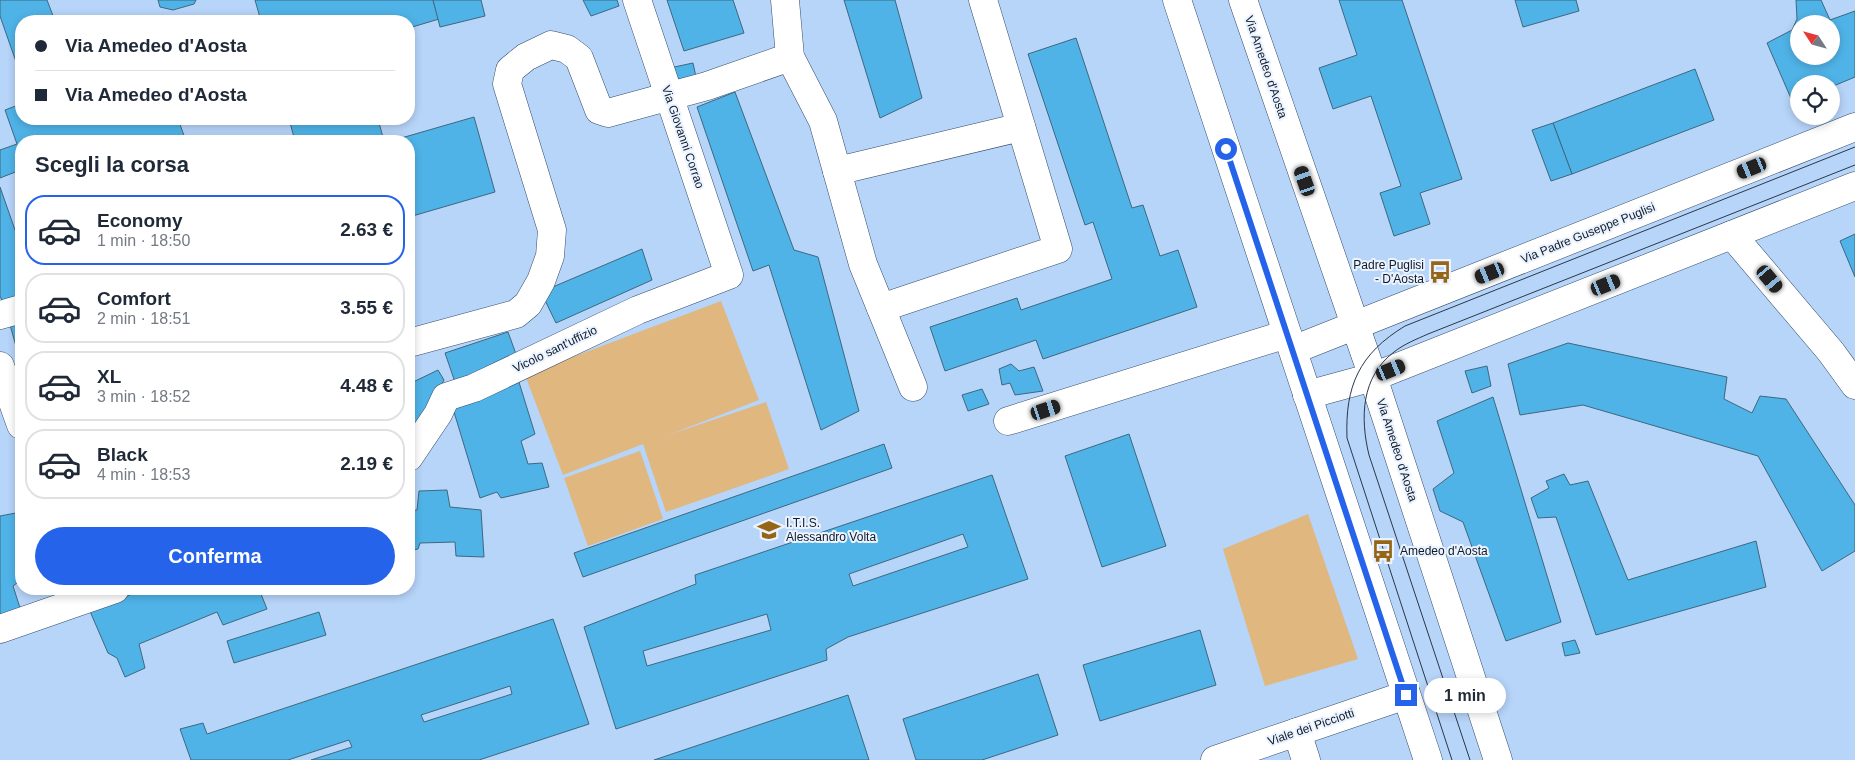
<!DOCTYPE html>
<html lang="it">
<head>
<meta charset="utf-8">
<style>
  body { margin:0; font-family:Arial,sans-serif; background:#f6f6f7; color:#1f2937; height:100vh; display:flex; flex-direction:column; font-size:19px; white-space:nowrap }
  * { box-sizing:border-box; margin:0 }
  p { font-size:16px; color:#747a83 }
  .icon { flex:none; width:28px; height:28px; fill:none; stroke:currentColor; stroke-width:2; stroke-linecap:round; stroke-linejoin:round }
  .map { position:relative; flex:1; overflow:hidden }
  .panel { position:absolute; left:15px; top:135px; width:400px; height:460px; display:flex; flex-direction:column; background:#fff; border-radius:20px; box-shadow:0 2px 8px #0003 }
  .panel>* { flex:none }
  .banner { position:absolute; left:15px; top:15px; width:400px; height:110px; border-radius:20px; box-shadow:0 2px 8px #0003; display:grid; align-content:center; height:110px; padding:0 20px; background:#fff }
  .needle { width:32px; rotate:306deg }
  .fabs { position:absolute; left:1790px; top:15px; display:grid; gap:10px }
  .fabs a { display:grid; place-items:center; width:50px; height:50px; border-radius:50%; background:#fff; box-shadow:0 2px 8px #0003; font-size:25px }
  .end { position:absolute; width:22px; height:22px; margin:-11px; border:6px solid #2563eb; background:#fff; box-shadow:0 0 0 2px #fff }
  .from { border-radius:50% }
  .bubble { position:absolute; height:35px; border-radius:18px; background:#fff; box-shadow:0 2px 8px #0003; font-size:16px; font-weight:600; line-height:35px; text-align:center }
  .car { position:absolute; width:15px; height:30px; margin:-15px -8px; border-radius:6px; box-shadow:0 0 4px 1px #0007; background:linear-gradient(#222 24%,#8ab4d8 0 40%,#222 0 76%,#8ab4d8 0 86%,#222 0) }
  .banner b { display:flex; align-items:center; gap:18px; height:48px; font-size:19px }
  .banner b+b { border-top:1px solid #e0e1e3 }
  .banner i { width:12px; height:12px; background:#1f2937 }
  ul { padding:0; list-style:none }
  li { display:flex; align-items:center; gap:15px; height:70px; margin:0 10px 8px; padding:0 10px; border:2px solid #e0e1e3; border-radius:20px }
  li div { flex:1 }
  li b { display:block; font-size:19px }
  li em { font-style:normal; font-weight:600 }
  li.on { border-color:#2563eb }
  li>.icon { width:45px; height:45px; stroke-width:1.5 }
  h2 { padding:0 20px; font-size:22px; line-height:60px }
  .cta { display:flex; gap:10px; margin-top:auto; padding:10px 20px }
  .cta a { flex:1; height:58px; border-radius:30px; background:#2563eb; color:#fff; font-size:20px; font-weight:600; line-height:58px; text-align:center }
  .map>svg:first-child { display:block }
  .green { fill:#e0b77f }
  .building { fill:#4fb3e7; stroke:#3e687f; fill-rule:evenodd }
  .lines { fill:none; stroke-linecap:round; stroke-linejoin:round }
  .minor-casing { stroke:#344c6b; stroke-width:29 }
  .minor { stroke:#fff; stroke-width:28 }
  .tram { stroke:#2a3849; stroke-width:1 }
  .route { stroke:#2563eb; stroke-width:6 }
  .labels { text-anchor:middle; stroke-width:4; stroke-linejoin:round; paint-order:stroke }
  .street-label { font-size:12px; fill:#101b28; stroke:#eaf3ff }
  .poi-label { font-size:12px; fill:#101b28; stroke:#eaf3ff; text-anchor:start }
</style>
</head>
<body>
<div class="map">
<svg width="1855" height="760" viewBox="0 0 1855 760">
  <rect width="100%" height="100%" fill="#b7d4f9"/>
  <!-- green -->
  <g class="green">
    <path d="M721 301 759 400 668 435 766 402 789 469 666 512 643 444 563 475 525 375Z"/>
    <path d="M640 451 663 519 588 546 564 478Z"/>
    <path d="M1308 514 1358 659 1265 686 1223 549Z"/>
  </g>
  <!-- building -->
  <g class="building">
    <path d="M0 0H47L55 21H21V76L0 16Z"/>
    <path d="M158 0H196L194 4 173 10 160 7Z"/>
    <path d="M255 0H433L439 19 409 28V21H261Z"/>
    <path d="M433 0H481L485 16 440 27Z"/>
    <path d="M583 0H617L619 6 591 16Z"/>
    <path d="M667 0H733L744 33 684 51Z"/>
    <path d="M844 0H895L922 98 880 118Z"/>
    <path d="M1339 0H1402L1462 179 1420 193 1430 224 1394 236 1380 193 1401 186 1371 96 1333 109 1319 68 1357 55Z"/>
    <path d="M1515 0H1576L1579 11 1523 27Z"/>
    <path d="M1796 0H1821L1830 20 1855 11V77L1831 87V84H1799V100L1793 103 1767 43 1792 30 1797 19ZM1799 24H1831V56H1799Z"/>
    <path d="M1076 38 1132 208 1143 205 1160 256 1178 250 1197 307 1043 359 1036 340 945 371 930 327 1017 298 1021 310 1112 279 1093 222 1085 225 1028 54Z"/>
    <path d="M693 63 696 77 670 86 665 69Z"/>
    <path d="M1695 69 1714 120 1572 174 1553 123Z"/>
    <path d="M735 92 794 250 818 257 859 411 821 430 769 265 753 271 697 107Z"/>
    <path d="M21 104V119H178L186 141H21V180L18 171 0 178V150L17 144 5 110Z"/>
    <path d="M474 117 495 192 409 217V141H391Z"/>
    <path d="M289 119H378L384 141H295Z"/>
    <path d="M1553 123 1572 174 1551 181 1532 130Z"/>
    <path d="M0 187 21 247V296L3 303 0 296Z"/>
    <path d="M1855 234V277L1840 241Z"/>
    <path d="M642 249 652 280 556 323 541 292Z"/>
    <path d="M21 321V364L10 325Z"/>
    <path d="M508 332 516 354 456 385 445 353Z"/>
    <path d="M1568 343 1727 377 1724 399 1752 413 1760 396 1786 399 1855 505V551L1822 571 1758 456 1583 405 1520 415 1508 364Z"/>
    <path d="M1011 364 1019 371 1034 367 1043 391 1015 395 1010 383 1002 385 999 369Z"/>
    <path d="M1487 366 1491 386 1472 393 1465 371Z"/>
    <path d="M438 370 444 380 433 402 409 432V384Z"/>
    <path d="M518 379 535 434 521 441 528 464 542 463 549 487 501 498 497 492 480 498 451 402Z"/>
    <path d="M982 389 989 404 968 411 962 395Z"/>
    <path d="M1493 397 1561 622 1506 641 1463 522 1440 511 1433 489 1454 473 1437 421Z"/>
    <path d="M1129 434 1166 546 1102 567 1065 456Z"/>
    <path d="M884 444 892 468 583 577 574 553Z"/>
    <path d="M1564 474 1570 485 1588 481 1628 580 1756 541 1766 587 1596 635 1556 517 1538 518 1531 498 1549 488 1546 481Z"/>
    <path d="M992 475 1028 579 848 637 826 649 827 660 616 729 584 627 696 584 695 575ZM963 534 968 547 853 586 849 574ZM767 614 771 630 647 666 643 651Z"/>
    <path d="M447 490 450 507 481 510 484 557 456 556 455 542 420 543 418 549 409 551V511L417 510 419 491Z"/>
    <path d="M21 512V580L13 586 22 614 0 621V516Z"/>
    <path d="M147 589H259L267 609 223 625 217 612 139 644 145 668 125 677 117 658 108 653 89 609Z"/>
    <path d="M319 612 326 635 234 663 227 641Z"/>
    <path d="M553 619 589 724 479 760H311L352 747 349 740 288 760H191L180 729 203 723 207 734ZM510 686 512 694 424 722 421 715Z"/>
    <path d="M1200 630 1216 685 1100 721 1083 665Z"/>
    <path d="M1575 640 1580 653 1565 656 1562 643Z"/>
    <path d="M1038 674 1058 735 982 760H916L903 719Z"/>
    <path d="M848 695 869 760H654Z"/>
  </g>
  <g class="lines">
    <defs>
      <g id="minor">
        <path d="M785 0 790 57 823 121 863 264 913 387"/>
        <path d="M1177 0 1428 760"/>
        <path d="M1243 0 1373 377 1498 760"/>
        <path d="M837 171 1021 127"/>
        <path d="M1732 235 1831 352 1855 385"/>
        <path d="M881 308 1058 249 983 0"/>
        <path d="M0 315 21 309"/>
        <path d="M409 343 516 314 528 304 541 281 550 256 552 230 507 84 510 70 526 57 551 45 567 49 579 58 599 110 608 113 707 86 790 57"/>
        <path d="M1293 350 1855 127"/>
        <path d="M0 366 21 425"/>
        <path d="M1307 395 1373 377 1855 186"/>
        <path d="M1008 421 1287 334"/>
        <path d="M409 457 438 414 446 397 474 388 638 310 729 275 637 0"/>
        <path d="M0 629 115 589"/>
        <path d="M1297 732 1306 760"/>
        <path d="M1215 760 1406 695"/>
      </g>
    </defs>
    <!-- minor casing -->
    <use href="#minor" class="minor-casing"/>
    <!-- minor -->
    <use href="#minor" class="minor"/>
    <!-- tram -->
    <g class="tram">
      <path d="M1452 760 1347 438C1345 386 1359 354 1405 326L1855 147"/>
      <path d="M1470 760 1369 455C1360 418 1361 377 1394 352 1404 344 1417 339 1428 334L1855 165"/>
    </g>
  </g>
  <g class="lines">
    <!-- route -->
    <path class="route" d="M1226 149 1406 695"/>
  </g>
  <!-- icons -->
  <defs>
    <symbol id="bus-bare" viewBox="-9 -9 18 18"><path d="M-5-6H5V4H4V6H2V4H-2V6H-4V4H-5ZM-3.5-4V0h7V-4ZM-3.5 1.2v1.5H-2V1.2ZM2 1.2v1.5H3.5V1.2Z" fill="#956616" stroke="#eaf3ff" stroke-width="2.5" paint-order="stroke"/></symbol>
    <symbol id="university-bare" viewBox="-9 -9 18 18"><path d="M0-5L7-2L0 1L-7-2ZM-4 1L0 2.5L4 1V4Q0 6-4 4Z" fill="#956616" stroke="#eaf3ff" stroke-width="2.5" paint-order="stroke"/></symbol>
  </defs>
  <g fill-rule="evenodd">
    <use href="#bus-bare" x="1424" y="256" width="32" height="32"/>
    <use href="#university-bare" x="753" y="514" width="32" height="32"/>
    <use href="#bus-bare" x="1367" y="535" width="32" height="32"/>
  </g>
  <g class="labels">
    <!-- street labels -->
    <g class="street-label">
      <text transform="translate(1266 67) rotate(71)" y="4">Via Amedeo d'Aosta</text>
      <text transform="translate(683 137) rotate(71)" y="4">Via Giovanni Corrao</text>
      <text transform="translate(1588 233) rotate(-22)" y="4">Via Padre Guseppe Puglisi</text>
      <text transform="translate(555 349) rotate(-26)" y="4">Vicolo sant'uffizio</text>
      <text transform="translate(1397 450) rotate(72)" y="4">Via Amedeo d'Aosta</text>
      <text transform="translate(1311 727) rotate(-19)" y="4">Viale dei Picciotti</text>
    </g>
    <!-- poi labels -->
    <g class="poi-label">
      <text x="1424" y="269" text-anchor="end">Padre Puglisi<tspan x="1424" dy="14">- D'Aosta</tspan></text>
      <text x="786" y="527">I.T.I.S.<tspan x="786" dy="14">Alessandro Volta</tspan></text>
      <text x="1400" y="555">Amedeo d'Aosta</text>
    </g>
  </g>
</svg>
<div class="fabs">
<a><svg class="needle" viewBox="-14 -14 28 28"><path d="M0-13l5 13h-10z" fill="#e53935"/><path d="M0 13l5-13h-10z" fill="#747a83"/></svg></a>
<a><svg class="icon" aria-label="locate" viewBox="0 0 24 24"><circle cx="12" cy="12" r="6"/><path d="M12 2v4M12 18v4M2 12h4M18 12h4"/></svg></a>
</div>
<i class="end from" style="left:1226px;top:149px"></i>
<i class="end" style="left:1406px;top:695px"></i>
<div class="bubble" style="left:1424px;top:678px;width:82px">1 min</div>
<i class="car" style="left:1752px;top:168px;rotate:248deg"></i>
<i class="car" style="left:1305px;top:181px;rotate:341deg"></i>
<i class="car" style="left:1490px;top:273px;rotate:248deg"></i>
<i class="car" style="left:1770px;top:279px;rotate:140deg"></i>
<i class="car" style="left:1606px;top:285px;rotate:68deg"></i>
<i class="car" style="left:1391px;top:370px;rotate:68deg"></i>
<i class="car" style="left:1046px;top:410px;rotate:72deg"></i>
<div class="banner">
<b><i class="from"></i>Via Amedeo d'Aosta</b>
<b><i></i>Via Amedeo d'Aosta</b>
</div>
<section class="panel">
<h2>Scegli la corsa</h2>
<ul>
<li class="on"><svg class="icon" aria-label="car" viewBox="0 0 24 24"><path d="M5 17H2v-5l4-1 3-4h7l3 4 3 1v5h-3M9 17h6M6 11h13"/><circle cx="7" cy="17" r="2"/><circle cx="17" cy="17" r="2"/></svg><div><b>Economy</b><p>1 min · 18:50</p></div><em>2.63 €</em></li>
<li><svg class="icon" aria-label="car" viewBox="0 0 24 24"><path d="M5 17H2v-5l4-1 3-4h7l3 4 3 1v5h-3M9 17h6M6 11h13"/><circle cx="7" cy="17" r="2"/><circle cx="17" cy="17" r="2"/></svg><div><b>Comfort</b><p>2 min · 18:51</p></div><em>3.55 €</em></li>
<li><svg class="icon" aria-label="car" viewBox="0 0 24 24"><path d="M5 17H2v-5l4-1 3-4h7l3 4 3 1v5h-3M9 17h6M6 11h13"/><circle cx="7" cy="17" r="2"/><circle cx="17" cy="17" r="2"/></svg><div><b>XL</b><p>3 min · 18:52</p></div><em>4.48 €</em></li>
<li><svg class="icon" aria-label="car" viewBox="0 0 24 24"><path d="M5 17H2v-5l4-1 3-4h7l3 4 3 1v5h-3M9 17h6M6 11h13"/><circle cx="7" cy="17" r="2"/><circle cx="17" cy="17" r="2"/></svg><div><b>Black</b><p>4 min · 18:53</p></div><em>2.19 €</em></li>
</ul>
<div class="cta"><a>Conferma</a></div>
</section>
</div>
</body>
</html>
